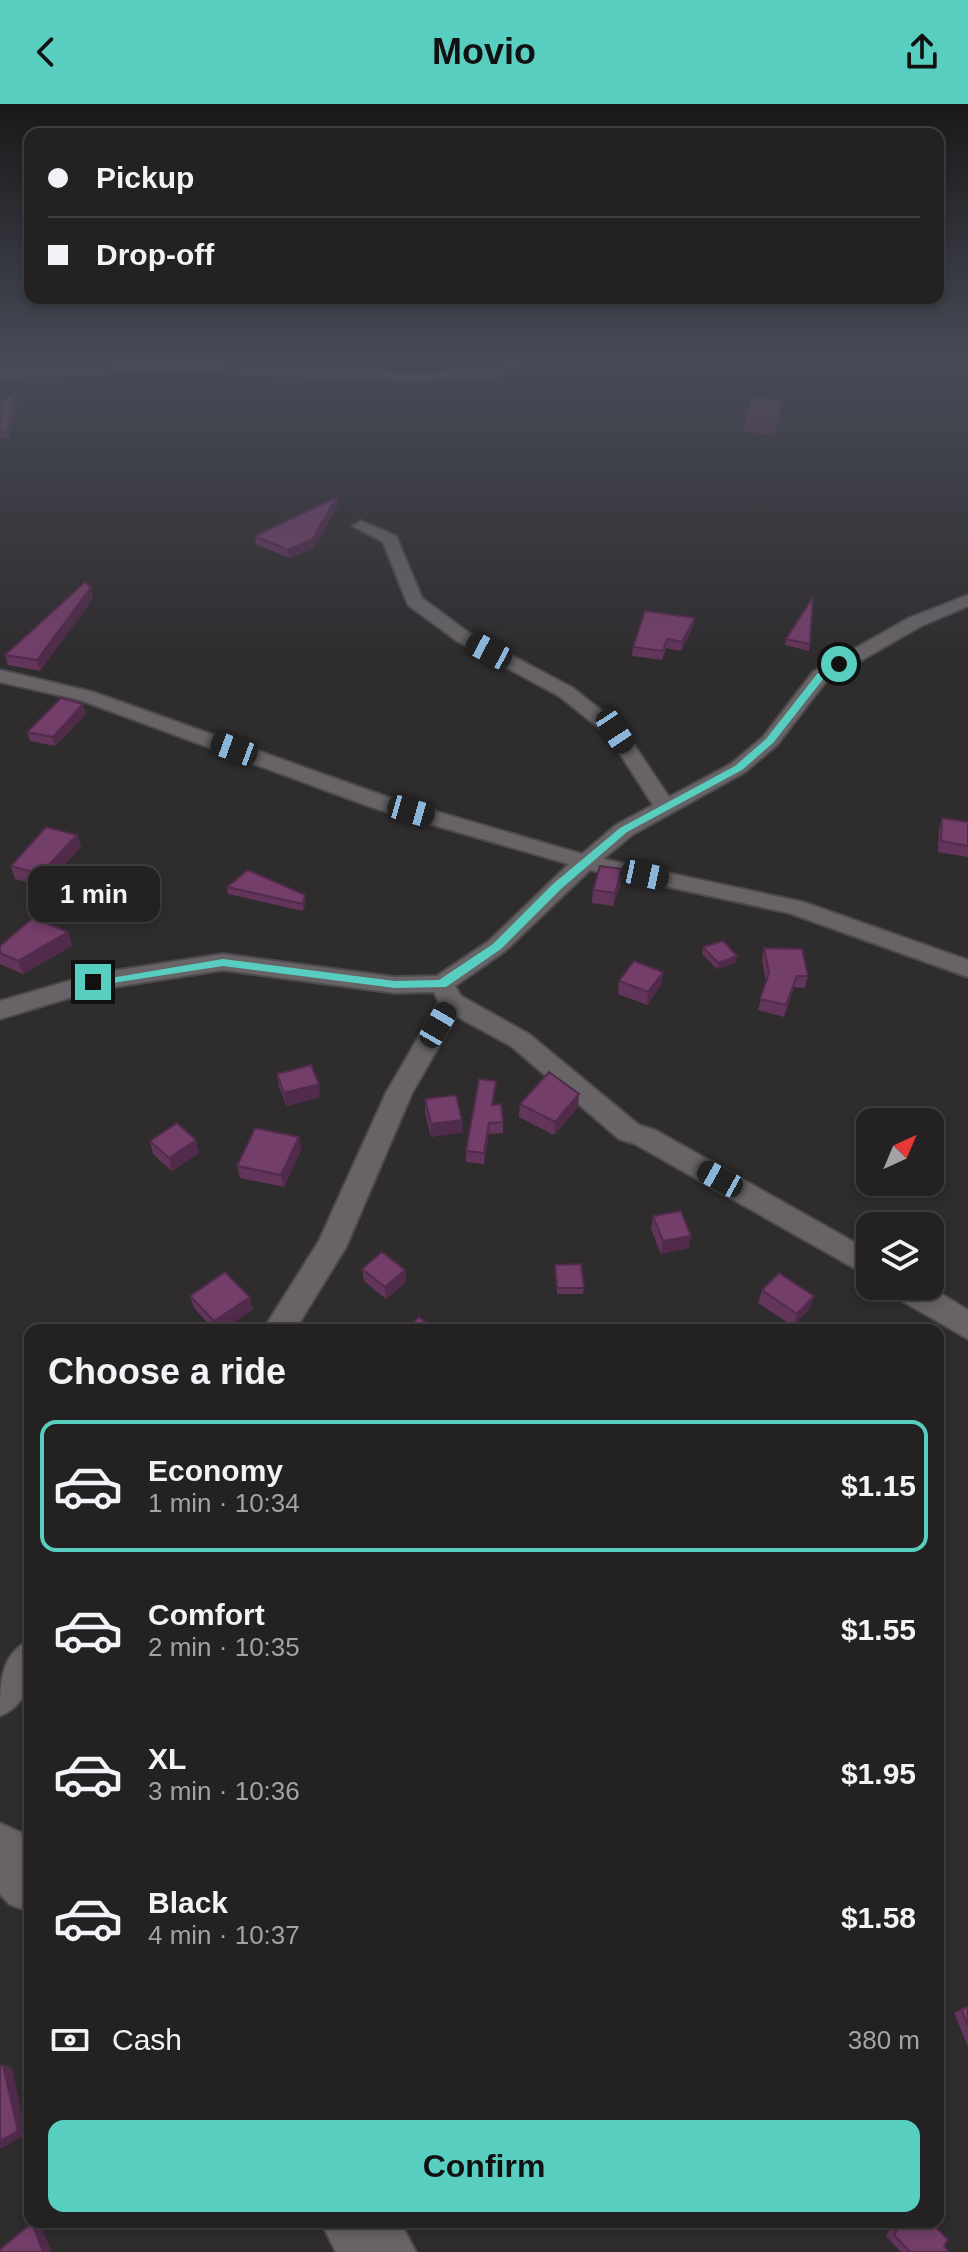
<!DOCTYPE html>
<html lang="en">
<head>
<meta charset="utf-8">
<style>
  body { margin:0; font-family:Arial,sans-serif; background:#2f2e2f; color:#f1f3f6; height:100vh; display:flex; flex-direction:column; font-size:30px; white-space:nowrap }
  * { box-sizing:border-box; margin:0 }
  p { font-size:26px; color:#a3a3a5 }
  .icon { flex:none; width:44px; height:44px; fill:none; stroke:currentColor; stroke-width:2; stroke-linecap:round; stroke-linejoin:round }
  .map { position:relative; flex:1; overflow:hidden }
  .panel { position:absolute; left:24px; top:1220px; width:920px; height:904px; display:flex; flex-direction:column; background:#232122; border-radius:16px; box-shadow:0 4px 12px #0003,0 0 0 2px #403e40 }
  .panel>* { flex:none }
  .hud { position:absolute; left:24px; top:24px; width:920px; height:176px; border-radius:16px; box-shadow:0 4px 12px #0003,0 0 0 2px #403e40; display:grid; align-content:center; height:176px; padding:0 24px; background:#232122 }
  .needle { width:52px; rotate:44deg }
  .fabs { position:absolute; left:856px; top:1004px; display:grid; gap:16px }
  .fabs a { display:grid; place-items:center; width:88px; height:88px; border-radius:16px; background:#232122; box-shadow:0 4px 12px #0003,0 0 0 2px #403e40; font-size:40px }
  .end { position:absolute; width:36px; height:36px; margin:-18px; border:10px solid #58cec0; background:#111; box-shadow:0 0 0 4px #111 }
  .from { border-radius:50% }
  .bubble { position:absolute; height:56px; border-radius:16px; background:#232122; box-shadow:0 4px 12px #0003,0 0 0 2px #403e40; font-size:26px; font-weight:700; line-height:56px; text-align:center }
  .car { position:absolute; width:24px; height:48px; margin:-24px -12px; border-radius:10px; box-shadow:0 0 6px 2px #0007; background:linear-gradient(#222 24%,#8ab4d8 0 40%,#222 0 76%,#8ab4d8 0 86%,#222 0) }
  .hud b { display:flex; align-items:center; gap:28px; height:76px; font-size:30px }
  .hud b+b { border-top:2px solid #403e40 }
  .hud i { width:20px; height:20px; background:#f1f3f6 }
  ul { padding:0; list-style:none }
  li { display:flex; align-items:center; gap:24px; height:132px; margin:0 16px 12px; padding:0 8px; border:4px solid transparent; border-radius:16px }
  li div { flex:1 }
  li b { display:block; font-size:30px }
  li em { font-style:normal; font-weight:700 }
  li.current { border-color:#58cec0 }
  li>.icon { width:72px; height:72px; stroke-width:1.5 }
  h2 { padding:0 24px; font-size:36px; line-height:96px }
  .pay { display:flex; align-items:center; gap:20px; height:88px; padding:0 24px; font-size:30px }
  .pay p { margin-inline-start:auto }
  .primary-button { display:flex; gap:16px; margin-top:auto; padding:16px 24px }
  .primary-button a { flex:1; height:92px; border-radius:16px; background:#58cec0; color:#111; font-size:32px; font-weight:700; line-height:92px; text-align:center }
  header { display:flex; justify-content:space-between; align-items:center; height:104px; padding:0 24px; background:#58cec0; color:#111; font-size:36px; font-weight:700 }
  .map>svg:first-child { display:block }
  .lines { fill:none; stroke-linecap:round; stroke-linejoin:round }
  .street-casing { stroke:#4c494c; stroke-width:4 }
  .secondary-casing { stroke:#4c494c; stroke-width:4 }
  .street { fill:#676366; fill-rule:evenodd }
  .secondary { fill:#676366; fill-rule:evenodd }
  .wall { fill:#63355a }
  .shaded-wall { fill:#502b4a }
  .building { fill:#733e69; stroke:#502b4a; stroke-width:2 }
  .route { fill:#58cec0 }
</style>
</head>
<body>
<header><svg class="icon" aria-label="back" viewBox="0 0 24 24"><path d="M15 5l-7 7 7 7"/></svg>Movio<svg class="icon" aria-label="share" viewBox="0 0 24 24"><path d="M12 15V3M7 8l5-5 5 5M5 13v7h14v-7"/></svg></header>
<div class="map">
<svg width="968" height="2148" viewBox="0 0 968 2148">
  <rect width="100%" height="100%" fill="#2f2c2e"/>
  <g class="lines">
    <defs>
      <g id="street">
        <path d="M516 256H533L494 274 412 277 172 266 0 273V265L172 258 412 269 492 266Z"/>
        <path d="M943 256H968V263L945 259Z"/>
        <path d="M361 417 396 432 422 494 469 529 573 584 622 623 669 693 731 660 763 633 813 568 909 514 968 491V502L921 522 827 576 777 641 745 668 632 731 603 755 803 798 968 856V873L789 809 590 766 505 847 455 882 461 892 529 930 639 1021 655 1026 870 1147V1173L635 1040 619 1035 511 942 456 912 412 989 346 1143 295 1226H263L319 1137 386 989 439 898 434 888 395 889 223 866 95 886 0 915V897L93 870 223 850 395 873 437 872 489 837 569 760 374 704 80 596 0 578V566L93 588 390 694 582 750 616 721 653 701 608 631 559 592 457 537 408 501 383 438 353 422Z"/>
        <path d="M888 1182H928L968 1206V1235L892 1191Z"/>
        <path d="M30 1536C30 1568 34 1597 0 1612 0 1580 0 1550 30 1536Z"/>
      </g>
      <g id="secondary">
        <path d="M0 1719 20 1728 30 1738V1808L9 1800 0 1790Z"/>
        <path d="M321 2118H400L416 2148H336Z"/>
      </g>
    </defs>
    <!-- street casing -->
    <use href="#street" class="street-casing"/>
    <!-- secondary casing -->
    <use href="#secondary" class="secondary-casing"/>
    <!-- street -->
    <use href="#street" class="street"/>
    <!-- secondary -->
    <use href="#secondary" class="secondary"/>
  </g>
  <!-- wall -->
  <g class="wall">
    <path d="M19 293 9 334H0V298Z"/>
    <path d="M746 311 781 312 775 331 744 328Z"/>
    <path d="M338 401 313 445 289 454 256 440 255 432Z"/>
    <path d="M93 494 40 567 8 561 5 551Z"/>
    <path d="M695 514 693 523 681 547 666 544 662 556 632 552 633 543Z"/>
    <path d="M786 535 810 540 809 547 785 541Z"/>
    <path d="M86 610 55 642 30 637 27 628Z"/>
    <path d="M942 714 968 718V753L938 748 939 724Z"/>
    <path d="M77 731 81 743 44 782 15 775 11 762Z"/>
    <path d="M622 765 621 778 613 802 592 799 593 786Z"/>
    <path d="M227 783 306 798 303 807 228 790Z"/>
    <path d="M68 828 72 842 23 870 0 860V842Z"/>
    <path d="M703 843 736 859 717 865 702 850Z"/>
    <path d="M764 844 808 872 805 884 794 883 784 913 758 906 766 878 762 856Z"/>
    <path d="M663 868 661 881 647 901 618 890 619 877Z"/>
    <path d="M277 970 320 993 287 1002 279 983Z"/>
    <path d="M496 977 493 1001 503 1018V1029L489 1030 484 1060 466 1058V1047Z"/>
    <path d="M425 995 463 1028 431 1033 425 1008Z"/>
    <path d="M520 1000 578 1003 554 1031 519 1013Z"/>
    <path d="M299 1033 301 1046 284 1083 240 1074 237 1062Z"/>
    <path d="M196 1036 199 1049 172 1067 153 1050 150 1037Z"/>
    <path d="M653 1112 689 1144 661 1150 651 1125Z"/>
    <path d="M555 1161 584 1184 583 1190H557Z"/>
    <path d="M362 1165 405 1166 406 1178 386 1195 364 1177Z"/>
    <path d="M762 1186 814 1192 810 1204 793 1222 758 1199Z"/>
    <path d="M190 1192 253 1205 223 1226H214L194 1204Z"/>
    <path d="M968 1903V1943L954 1909Z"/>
    <path d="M894 2118H931L944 2142 949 2148H901L886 2132Z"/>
  </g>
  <!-- shaded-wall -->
  <g class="shaded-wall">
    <path d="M17 287 19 293 9 334 8 328Z"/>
    <path d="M783 296 781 312 775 331 778 314Z"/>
    <path d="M337 393 338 401 313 445 289 454 288 446Z"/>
    <path d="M91 483 93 494 40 567 37 556Z"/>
    <path d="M695 514 693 523 681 547 682 538Z"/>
    <path d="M83 600 86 610 55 642 53 633Z"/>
    <path d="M77 731 81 743 44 782 40 770Z"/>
    <path d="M622 765 621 778 613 802 615 789Z"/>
    <path d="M305 791 306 798 303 807V800Z"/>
    <path d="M68 828 72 842 23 870 18 857Z"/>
    <path d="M737 852 736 859 717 865 718 859Z"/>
    <path d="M663 868 661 881 647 901 648 888Z"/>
    <path d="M319 980 320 993 287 1002 284 989Z"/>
    <path d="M579 990 578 1003 554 1031 555 1018Z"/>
    <path d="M462 1016 463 1028 431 1033V1020Z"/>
    <path d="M489 1019V1030L484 1060V1049Z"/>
    <path d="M299 1033 301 1046 284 1083 281 1071Z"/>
    <path d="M196 1036 199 1049 172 1067 169 1054Z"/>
    <path d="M691 1132 689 1144 661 1150 663 1137Z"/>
    <path d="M405 1166 406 1178 386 1195 385 1183Z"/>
    <path d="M814 1192 810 1204 793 1222 797 1210Z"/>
    <path d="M250 1193 253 1205 223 1226H217L214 1217Z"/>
    <path d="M3 1961 12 1964 26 2030 0 2045Z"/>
    <path d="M32 2119 40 2120 52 2148H43Z"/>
  </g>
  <!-- building -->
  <g class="building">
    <path d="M17 287 8 328H0V298Z"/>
    <path d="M752 293 783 296 778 314 746 311Z"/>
    <path d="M337 393 312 436 288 446 255 432Z"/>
    <path d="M85 478 91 483 37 556 5 551Z"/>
    <path d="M813 493 810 540 786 535Z"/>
    <path d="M645 507 695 514 682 538 667 535 663 547 633 543Z"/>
    <path d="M61 594 83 600 53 633 27 628Z"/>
    <path d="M942 714 968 718V742L941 737Z"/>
    <path d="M46 723 77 731 40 770 11 762Z"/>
    <path d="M600 762 622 765 615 789 593 786Z"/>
    <path d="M248 766 305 791 303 800 227 783Z"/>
    <path d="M33 814 68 828 18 857 0 849V842Z"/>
    <path d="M723 837 737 852 718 859 703 843Z"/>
    <path d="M764 844 802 845 808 872H797L786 901 760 895 769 869Z"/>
    <path d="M634 857 663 868 648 888 619 877Z"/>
    <path d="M311 961 319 980 284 989 277 970Z"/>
    <path d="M549 968 579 990 555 1018 520 1000Z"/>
    <path d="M479 975 496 977 492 1001 501 1000 503 1018 489 1019 484 1049 466 1047Z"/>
    <path d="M456 991 462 1016 431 1020 425 995Z"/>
    <path d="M177 1019 196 1036 169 1054 150 1037Z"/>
    <path d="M255 1024 299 1033 281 1071 237 1062Z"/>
    <path d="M681 1107 691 1132 663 1137 653 1112Z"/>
    <path d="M382 1148 405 1166 385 1183 362 1165Z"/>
    <path d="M581 1160 584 1184H557L555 1161Z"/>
    <path d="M225 1168 250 1193 214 1217 190 1192Z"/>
    <path d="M779 1169 814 1192 797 1210 762 1186Z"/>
    <path d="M419 1213 436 1226H405Z"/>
    <path d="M938 1881 944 1906H938Z"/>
    <path d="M968 1903V1921L961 1905Z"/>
    <path d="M3 1961 18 2027 0 2037V1962Z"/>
    <path d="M901 2118H931L948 2136 944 2142 949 2148H910L894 2131Z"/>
    <path d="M32 2119 43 2148H0V2145Z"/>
  </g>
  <!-- sky -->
  <linearGradient id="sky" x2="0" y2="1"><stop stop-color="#1a1819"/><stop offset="0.46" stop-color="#474b57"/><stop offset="1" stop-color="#474b57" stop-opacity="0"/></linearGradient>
  <rect width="968" height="556" fill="url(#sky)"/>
  <!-- route -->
  <path class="route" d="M836 558 843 560 824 574 773 639 742 666 627 728 561 785 501 845 446 883 395 884 223 862 93 882 87 878 223 855 395 877 439 876 493 840 553 780 620 724 735 662 766 635 817 570Z"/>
</svg>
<div class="fabs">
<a><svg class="needle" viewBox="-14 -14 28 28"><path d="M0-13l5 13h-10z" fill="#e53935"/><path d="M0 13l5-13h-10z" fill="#a3a3a5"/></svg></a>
<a><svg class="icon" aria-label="layers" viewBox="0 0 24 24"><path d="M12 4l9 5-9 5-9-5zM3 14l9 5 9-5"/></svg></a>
</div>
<i class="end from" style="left:839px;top:560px"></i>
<i class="end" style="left:93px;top:878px"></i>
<div class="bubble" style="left:28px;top:762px;width:132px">1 min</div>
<i class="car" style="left:489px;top:547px;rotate:298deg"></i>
<i class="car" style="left:615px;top:627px;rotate:147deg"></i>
<i class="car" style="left:234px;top:645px;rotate:290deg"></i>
<i class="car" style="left:411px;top:707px;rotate:106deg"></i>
<i class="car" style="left:645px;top:771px;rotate:102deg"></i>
<i class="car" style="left:438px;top:921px;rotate:30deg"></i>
<i class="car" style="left:720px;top:1075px;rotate:299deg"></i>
<div class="hud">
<b><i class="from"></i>Pickup</b>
<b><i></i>Drop-off</b>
</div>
<section class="panel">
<h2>Choose a ride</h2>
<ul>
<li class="current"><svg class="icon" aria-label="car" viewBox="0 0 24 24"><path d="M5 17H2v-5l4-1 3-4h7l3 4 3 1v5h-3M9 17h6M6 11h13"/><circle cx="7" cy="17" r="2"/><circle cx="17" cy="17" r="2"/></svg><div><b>Economy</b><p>1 min · 10:34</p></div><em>$1.15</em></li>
<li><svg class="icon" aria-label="car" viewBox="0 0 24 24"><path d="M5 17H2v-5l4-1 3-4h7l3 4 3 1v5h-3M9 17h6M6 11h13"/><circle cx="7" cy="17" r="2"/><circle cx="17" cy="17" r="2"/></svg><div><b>Comfort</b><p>2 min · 10:35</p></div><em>$1.55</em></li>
<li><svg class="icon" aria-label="car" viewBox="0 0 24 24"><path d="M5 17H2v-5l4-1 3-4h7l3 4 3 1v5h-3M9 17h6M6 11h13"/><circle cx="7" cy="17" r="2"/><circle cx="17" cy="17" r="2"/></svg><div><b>XL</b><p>3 min · 10:36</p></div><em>$1.95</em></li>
<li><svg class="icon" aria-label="car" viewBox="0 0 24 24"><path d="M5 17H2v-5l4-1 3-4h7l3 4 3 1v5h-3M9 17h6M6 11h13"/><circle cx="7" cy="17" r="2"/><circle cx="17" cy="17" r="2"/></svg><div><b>Black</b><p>4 min · 10:37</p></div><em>$1.58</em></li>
</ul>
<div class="pay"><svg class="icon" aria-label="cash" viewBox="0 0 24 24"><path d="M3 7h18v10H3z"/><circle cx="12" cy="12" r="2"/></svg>Cash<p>380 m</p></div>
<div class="primary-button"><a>Confirm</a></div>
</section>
</div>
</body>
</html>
